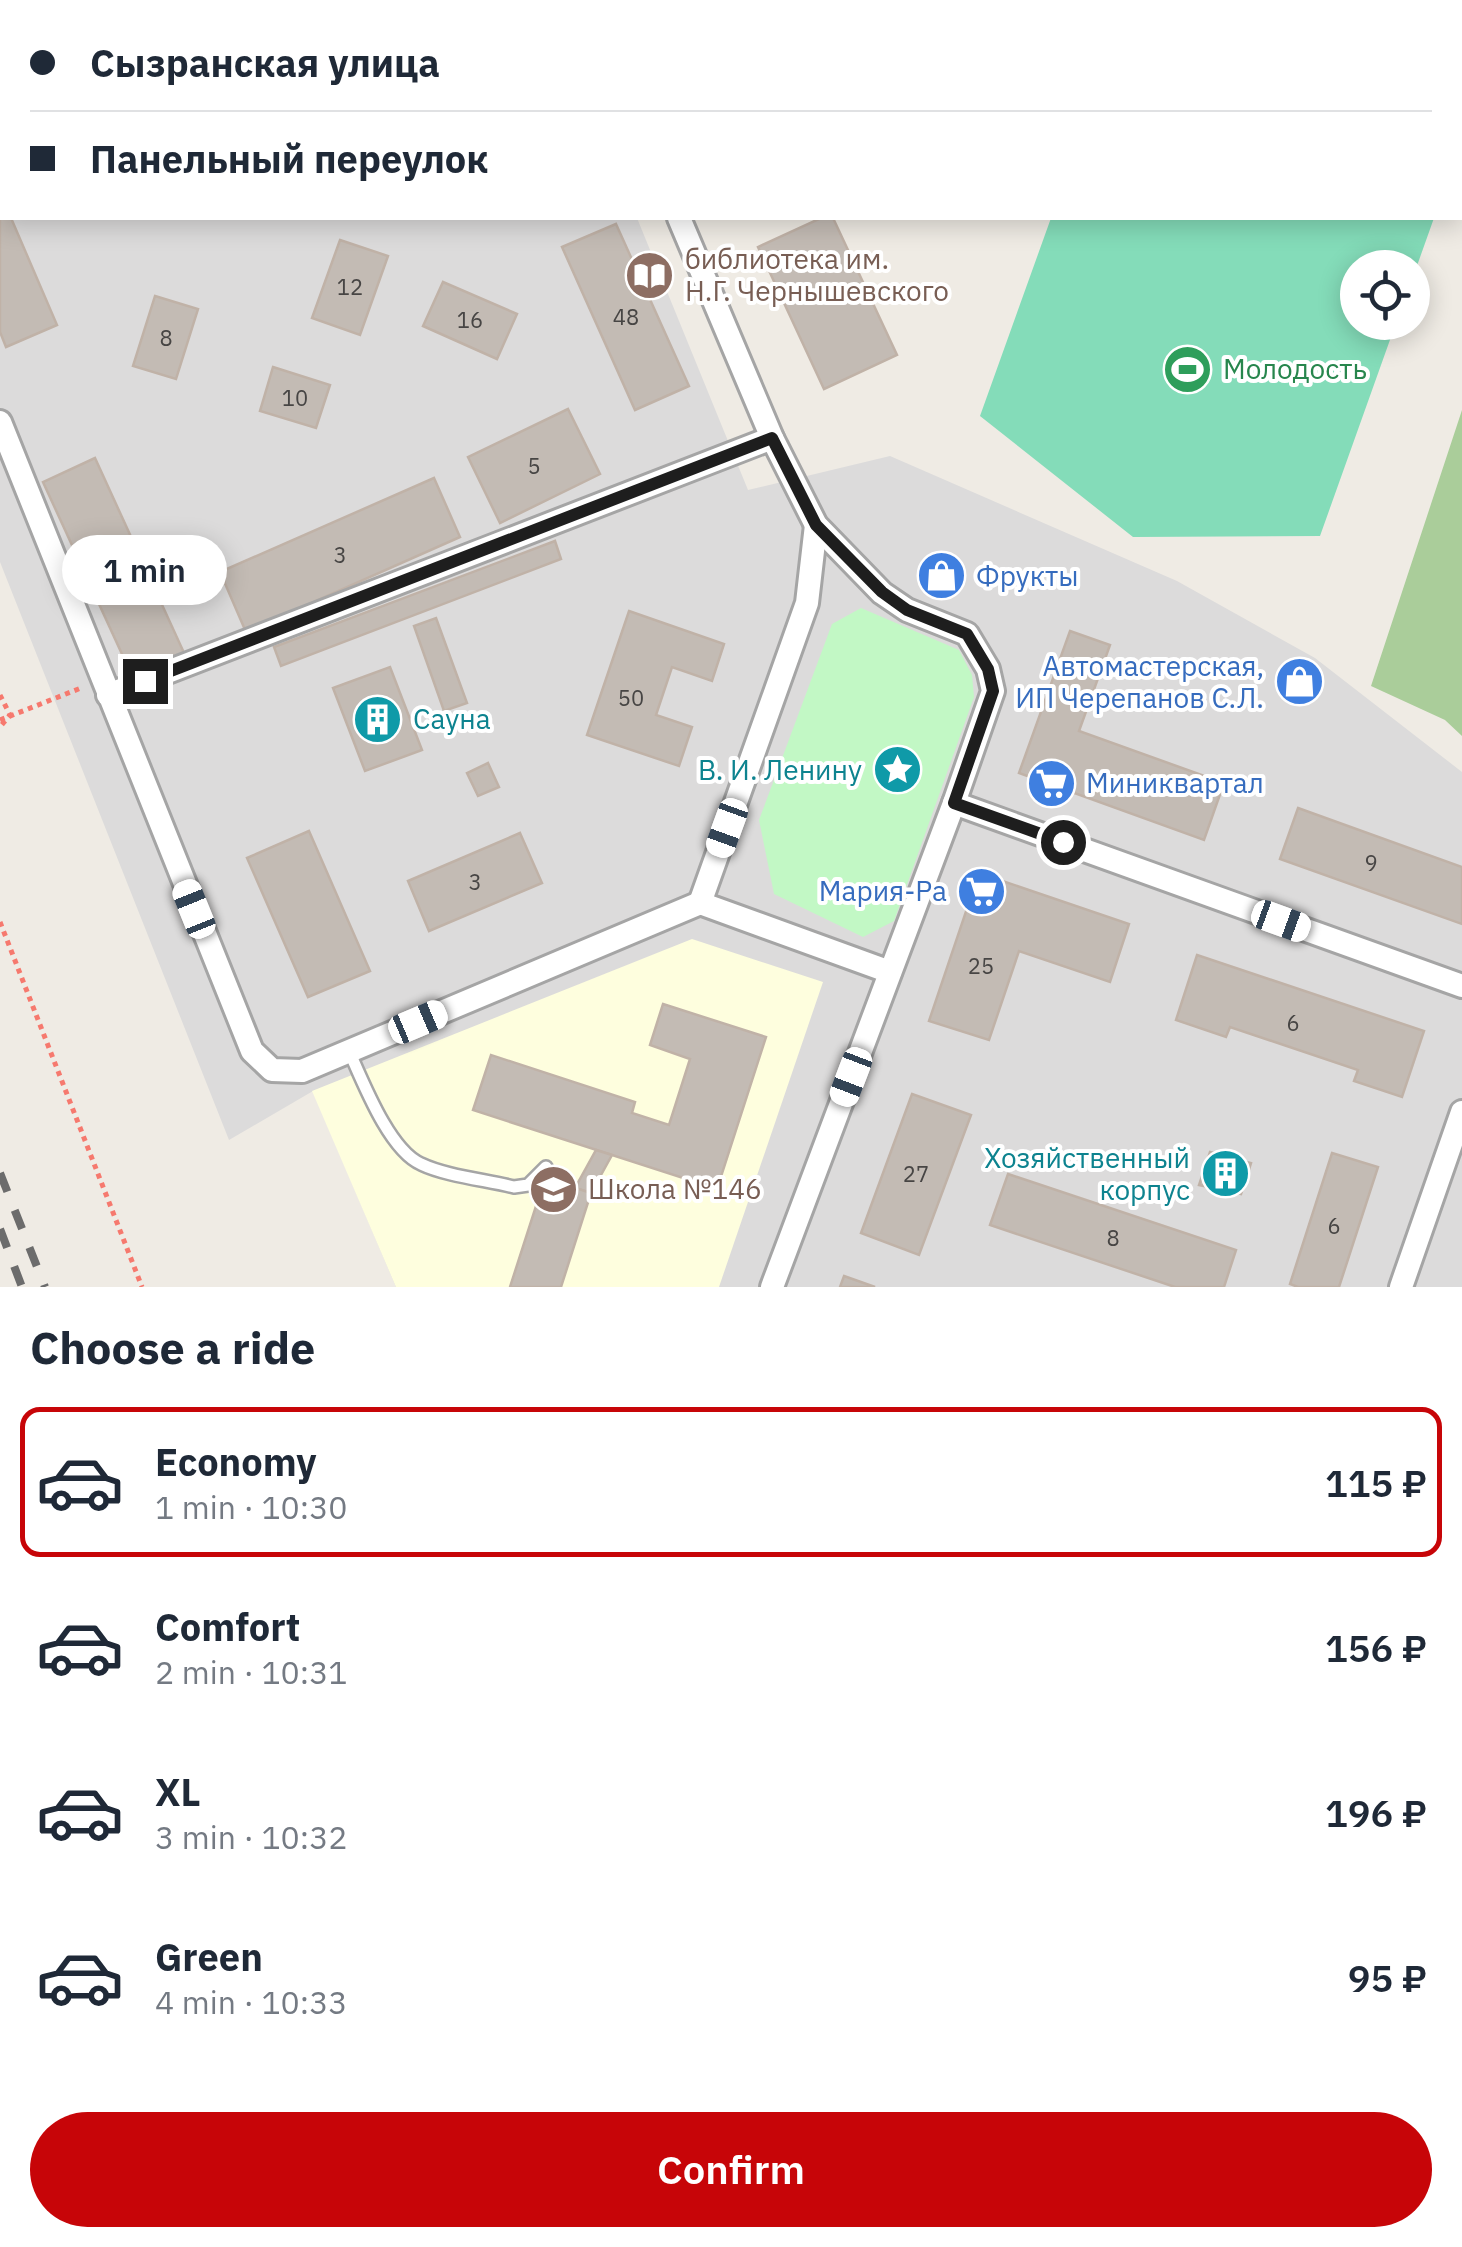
<!DOCTYPE html>
<html lang="en">
<head>
<meta charset="utf-8">
<style>
  body { margin:0; font-family:"IBM Plex Sans",sans-serif; background:#f6f6f7; color:#1f2937; height:100vh; display:flex; flex-direction:column; font-size:38px; white-space:nowrap }
  * { box-sizing:border-box; margin:0 }
  p { font-size:32px; color:#747a83 }
  .icon { flex:none; width:55px; height:55px; fill:none; stroke:currentColor; stroke-width:2; stroke-linecap:round; stroke-linejoin:round }
  .map { position:relative; height:1287px; overflow:hidden }
  .panel { display:flex; flex-direction:column; background:#fff; flex:1 }
  .panel>* { flex:none }
  .banner { position:absolute; left:0px; top:0px; width:1462px; height:220px; box-shadow:0 5px 25px #0003; display:grid; align-content:center; height:220px; padding:0 30px; background:#fff }
  .controls { position:absolute; left:1340px; top:250px; display:grid; gap:20px }
  .controls a { display:grid; place-items:center; width:90px; height:90px; border-radius:50%; background:#fff; box-shadow:0 5px 25px #0003; font-size:50px }
  .end { position:absolute; width:45px; height:45px; margin:-22px; border:12px solid #1e1e1e; background:#fff; box-shadow:0 0 0 5px #fff }
  .from { border-radius:50% }
  .bubble { position:absolute; height:70px; border-radius:35px; background:#fff; box-shadow:0 5px 25px #0003; font-size:32px; font-weight:600; line-height:70px; text-align:center }
  .car { position:absolute; width:30px; height:60px; margin:-30px -15px; border-radius:12px; box-shadow:0 0 8px 2px #0007; background:linear-gradient(#fff 24%,#345 0 40%,#fff 0 76%,#345 0 86%,#fff 0) }
  .banner b { display:flex; align-items:center; gap:35px; height:95px; font-size:38px }
  .banner b+b { border-top:2px solid #e0e1e3 }
  .banner i { width:25px; height:25px; background:#1f2937 }
  ul { padding:0; list-style:none }
  li { display:flex; align-items:center; gap:30px; height:150px; margin:0 20px 15px; padding:0 10px; border:5px solid transparent; border-radius:20px }
  li div { flex:1 }
  li b { display:block; font-size:38px }
  li em { font-style:normal; font-weight:600 }
  li.selected { border-color:#c70508 }
  li>.icon { width:90px; height:90px; stroke-width:1.5 }
  h2 { padding:0 30px; font-size:45px; line-height:120px }
  .action { display:flex; gap:20px; margin-top:auto; padding:20px 30px }
  .action a { flex:1; height:115px; border-radius:60px; background:#c70508; color:#fff; font-size:40px; font-weight:600; line-height:115px; text-align:center }
  .map>svg:first-child { display:block }
  .residential { fill:#dcdbdb }
  .education { fill:#fefede }
  .forest { fill:#aacd9a }
  .park { fill:#c2f8c5 }
  .pitch { fill:#84dcb9 }
  .building { fill:#c3bbb4; stroke:#c0b2a7; stroke-width:2.5 }
  .lines { fill:none; stroke-linecap:round; stroke-linejoin:round }
  .lane-casing { stroke:#a5a5a5; stroke-width:16 }
  .street-casing { stroke:#a5a5a5; stroke-width:28 }
  .path { stroke:#f6796e; stroke-width:5; stroke-dasharray:5 5; stroke-linecap:butt }
  .lane { stroke:#fff; stroke-width:11 }
  .street { stroke:#fff; stroke-width:22 }
  .rail { stroke:#6c6c6c; stroke-width:8; stroke-dasharray:20 20; stroke-linecap:butt }
  .route { stroke:#1e1e1e; stroke-width:12 }
  .labels { text-anchor:middle; stroke-width:8; stroke-linejoin:round; paint-order:stroke }
  .number-label { font-size:22px; fill:#474544 }
  .education-label { font-size:28px; fill:#785e54; stroke:#fff; text-anchor:start }
  .leisure-label { font-size:28px; fill:#27864d; stroke:#fff; text-anchor:start }
  .shop-label { font-size:28px; fill:#366cbe; stroke:#fff; text-anchor:start }
  .culture-label { font-size:28px; fill:#0d838f; stroke:#fff; text-anchor:end }
</style>
</head>
<body>
<div class="map">
<svg width="1462" height="1287" viewBox="0 0 1462 1287">
  <rect width="100%" height="100%" fill="#efebe4"/>
  <!-- residential -->
  <path class="residential" d="M0 0H548L549 2H2V218H637L748 490 890 456 1177 581 1315 658 1462 772V1287H396L313 1091 229 1140 0 562Z"/>
  <!-- education -->
  <path class="education" d="M692 939 823 982 719 1287H396L312 1091Z"/>
  <!-- forest -->
  <path class="forest" d="M1462 410V736L1445 720 1371 686Z"/>
  <!-- park -->
  <path class="park" d="M861 608 959 650 972 675 974 697 894 921 863 937 774 894 759 820 832 624Z"/>
  <!-- pitch -->
  <g class="pitch">
    <path d="M1129 0H1456L1458 2H1129Z"/>
    <path d="M1051 218H1434L1413 277 1412 268H1358V322L1396 323 1320 536 1133 537 980 416Z"/>
  </g>
  <!-- building -->
  <g class="building">
    <path d="M0 191 2 218H11L57 325 6 347 0 332Z"/>
    <path d="M821 218H833L897 355 824 389 758 247Z"/>
    <path d="M616 224 689 386 635 410 562 247Z"/>
    <path d="M340 240 388 256 360 335 312 318Z"/>
    <path d="M443 282 517 314 497 359 423 326Z"/>
    <path d="M155 296 198 309 176 379 133 366Z"/>
    <path d="M273 367 330 385 316 428 260 411Z"/>
    <path d="M568 409 600 474 500 523 468 457Z"/>
    <path d="M95 458 185 655 133 678 43 482Z"/>
    <path d="M434 478 460 537 246 632 220 572Z"/>
    <path d="M555 541 561 559 281 666 274 647Z"/>
    <path d="M629 611 724 644 712 681 672 667 656 715 692 727 679 766 587 735Z"/>
    <path d="M436 618 467 703 444 711 414 626Z"/>
    <path d="M1070 631 1110 645 1079 731 1224 783 1204 840 1019 773Z"/>
    <path d="M390 667 422 750 365 771 333 688Z"/>
    <path d="M488 763 499 787 478 796 467 773Z"/>
    <path d="M1298 808 1462 867V924L1280 859Z"/>
    <path d="M309 831 370 971 308 997 247 858Z"/>
    <path d="M520 833 542 883 429 931 408 881Z"/>
    <path d="M979 873 1129 924 1110 982 1019 951 989 1040 929 1021Z"/>
    <path d="M1197 955 1424 1031 1402 1097 1354 1081 1358 1070 1230 1027 1226 1037 1176 1020Z"/>
    <path d="M663 1004 766 1037 717 1189 473 1110 491 1055 635 1102 632 1113 669 1125 690 1059 650 1045Z"/>
    <path d="M912 1094 971 1115 919 1255 861 1233Z"/>
    <path d="M596 1150 612 1155 591 1193 575 1188Z"/>
    <path d="M1210 1152 1251 1163 1241 1194 1199 1185Z"/>
    <path d="M1332 1153 1378 1167 1339 1287H1298L1290 1284Z"/>
    <path d="M1008 1174 1236 1250 1224 1287H1175L990 1225Z"/>
    <path d="M545 1178 591 1193 561 1287H510Z"/>
    <path d="M844 1276 875 1287H840Z"/>
  </g>
  <g class="lines">
    <defs>
      <g id="lane">
        <path d="M910 2V0"/>
        <path d="M966 2 968 0"/>
        <path d="M349 1051C363 1082 389 1150 421 1164 446 1176 486 1180 514 1187L528 1185 546 1167"/>
      </g>
      <g id="street">
        <path d="M590 0 591 2"/>
        <path d="M92 2 96 0"/>
        <path d="M0 60 2 59"/>
        <path d="M679 218 772 438 816 525 882 593 907 610 967 634 988 669 993 691 954 803 772 1287"/>
        <path d="M0 422 252 1051 272 1070 302 1071 700 903"/>
        <path d="M816 525 807 603 700 903 890 972"/>
        <path d="M108 695 772 438"/>
        <path d="M954 803 1462 986"/>
        <path d="M1401 1287 1462 1112"/>
      </g>
    </defs>
    <!-- lane casing -->
    <use href="#lane" class="lane-casing"/>
    <!-- street casing -->
    <use href="#street" class="street-casing"/>
    <!-- path -->
    <g class="path">
      <path d="M0 695 10 715 0 727"/>
      <path d="M0 720 81 688"/>
      <path d="M0 922 142 1287"/>
    </g>
    <!-- lane -->
    <use href="#lane" class="lane"/>
    <!-- street -->
    <use href="#street" class="street"/>
    <!-- rail -->
    <g class="rail">
      <path d="M0 1173 45 1287"/>
      <path d="M0 1229 22 1287"/>
    </g>
  </g>
  <g class="lines">
    <!-- route -->
    <path class="route" d="M145 681 772 438 816 525 882 592 907 610 967 634 988 669 993 691 954 803 1063 842"/>
  </g>
  <!-- icons -->
  <defs>
    <symbol id="library-disc" viewBox="-11 -11 22 22"><circle r="9.5" fill="#8d6e63" stroke="#fff"/><path d="M-6-4Q-3-5.5-.7-3.5V5Q-3 3-6 4ZM6-4Q3-5.5 .7-3.5V5Q3 3 6 4Z" fill="#fff"/></symbol>
    <symbol id="stadium-disc" viewBox="-11 -11 22 22"><circle r="9.5" fill="#2e9e5b" stroke="#fff"/><path d="M0-5a6.5 5 0 1 0 0 10a6.5 5 0 1 0 0-10ZM-3.5-1.8h7v3.6h-7Z" fill="#fff"/></symbol>
    <symbol id="shop-disc" viewBox="-11 -11 22 22"><circle r="9.5" fill="#3f7fe0" stroke="#fff"/><path d="M-5-2.5h2.3a2.7 3.5 0 0 1 5.4 0H5L5.5 6h-11ZM-1.5-2.5h3a1.5 2.3 0 0 0-3 0Z" fill="#fff"/></symbol>
    <symbol id="building-disc" viewBox="-11 -11 22 22"><circle r="9.5" fill="#0f9aa8" stroke="#fff"/><path d="M-4-6H4V6H1V3H-1V6H-4ZM-2.5-4.3h1.7v1.8h-1.7ZM.8-4.3h1.7v1.8H.8ZM-2.5-1h1.7V.8h-1.7ZM.8-1h1.7V.8H.8Z" fill="#fff"/></symbol>
    <symbol id="sight-disc" viewBox="-11 -11 22 22"><circle r="9.5" fill="#0f9aa8" stroke="#fff"/><path d="M0-6L1.8-2.2L6-1.7L2.9 1.2L3.7 5.4L0 3.3L-3.7 5.4L-2.9 1.2L-6-1.7L-1.8-2.2Z" fill="#fff"/></symbol>
    <symbol id="supermarket-disc" viewBox="-11 -11 22 22"><circle r="9.5" fill="#3f7fe0" stroke="#fff"/><path d="M-6-5.5h2.5l.6 2H6L4.5 2H-2.5L-4.4-4H-6ZM-1.5 3.2a1.3 1.3 0 1 0 .1 0ZM3 3.2a1.3 1.3 0 1 0 .1 0Z" fill="#fff"/></symbol>
    <symbol id="school-disc" viewBox="-11 -11 22 22"><circle r="9.5" fill="#8d6e63" stroke="#fff"/><path d="M0-5L7-2L0 1L-7-2ZM-4 1L0 2.5L4 1V4Q0 6-4 4Z" fill="#fff"/></symbol>
  </defs>
  <g fill-rule="evenodd">
    <use href="#library-disc" x="622" y="248" width="55" height="55"/>
    <use href="#stadium-disc" x="1160" y="342" width="55" height="55"/>
    <use href="#shop-disc" x="914" y="548" width="55" height="55"/>
    <use href="#shop-disc" x="1272" y="654" width="55" height="55"/>
    <use href="#building-disc" x="350" y="692" width="55" height="55"/>
    <use href="#sight-disc" x="870" y="742" width="55" height="55"/>
    <use href="#supermarket-disc" x="1024" y="756" width="55" height="55"/>
    <use href="#supermarket-disc" x="954" y="864" width="55" height="55"/>
    <use href="#building-disc" x="1198" y="1146" width="55" height="55"/>
    <use href="#school-disc" x="526" y="1162" width="55" height="55"/>
  </g>
  <g class="labels">
    <!-- number labels -->
    <g class="number-label">
      <text x="350" y="295">12</text>
      <text x="626" y="325">48</text>
      <text x="470" y="328">16</text>
      <text x="166" y="346">8</text>
      <text x="295" y="406">10</text>
      <text x="534" y="474">5</text>
      <text x="340" y="563">3</text>
      <text x="631" y="706">50</text>
      <text x="1371" y="871">9</text>
      <text x="475" y="890">3</text>
      <text x="981" y="974">25</text>
      <text x="1293" y="1031">6</text>
      <text x="916" y="1182">27</text>
      <text x="1334" y="1234">6</text>
      <text x="1113" y="1246">8</text>
    </g>
    <!-- education labels -->
    <g class="education-label">
      <text x="685" y="269">библиотека им.<tspan x="685" dy="32">Н.Г. Чернышевского</tspan></text>
      <text x="588" y="1199">Школа №146</text>
    </g>
    <!-- leisure labels -->
    <g class="leisure-label">
      <text x="1223" y="379">Молодость</text>
    </g>
    <!-- shop labels -->
    <g class="shop-label">
      <text x="976" y="586">Фрукты</text>
      <text x="1264" y="676" text-anchor="end">Автомастерская,<tspan x="1264" dy="32">ИП Черепанов С.Л.</tspan></text>
      <text x="1086" y="793">Миниквартал</text>
      <text x="947" y="901" text-anchor="end">Мария-Ра</text>
    </g>
    <!-- culture labels -->
    <g class="culture-label">
      <text x="413" y="729" text-anchor="start">Сауна</text>
      <text x="862" y="780">В. И. Ленину</text>
      <text x="1190" y="1168">Хозяйственный<tspan x="1190" dy="32">корпус</tspan></text>
    </g>
  </g>
</svg>
<div class="controls">
<a><svg class="icon" aria-label="locate" viewBox="0 0 24 24"><circle cx="12" cy="12" r="6"/><path d="M12 2v4M12 18v4M2 12h4M18 12h4"/></svg></a>
</div>
<i class="end from" style="left:1063px;top:842px"></i>
<i class="end" style="left:145px;top:681px"></i>
<div class="bubble" style="left:62px;top:535px;width:165px">1 min</div>
<i class="car" style="left:727px;top:828px;rotate:200deg"></i>
<i class="car" style="left:194px;top:909px;rotate:338deg"></i>
<i class="car" style="left:1281px;top:921px;rotate:110deg"></i>
<i class="car" style="left:418px;top:1022px;rotate:67deg"></i>
<i class="car" style="left:851px;top:1077px;rotate:201deg"></i>
<div class="banner">
<b><i class="from"></i>Сызранская улица</b>
<b><i></i>Панельный переулок</b>
</div>
</div>
<section class="panel">
<h2>Choose a ride</h2>
<ul>
<li class="selected"><svg class="icon" aria-label="car" viewBox="0 0 24 24"><path d="M5 17H2v-5l4-1 3-4h7l3 4 3 1v5h-3M9 17h6M6 11h13"/><circle cx="7" cy="17" r="2"/><circle cx="17" cy="17" r="2"/></svg><div><b>Economy</b><p>1 min · 10:30</p></div><em>115 ₽</em></li>
<li><svg class="icon" aria-label="car" viewBox="0 0 24 24"><path d="M5 17H2v-5l4-1 3-4h7l3 4 3 1v5h-3M9 17h6M6 11h13"/><circle cx="7" cy="17" r="2"/><circle cx="17" cy="17" r="2"/></svg><div><b>Comfort</b><p>2 min · 10:31</p></div><em>156 ₽</em></li>
<li><svg class="icon" aria-label="car" viewBox="0 0 24 24"><path d="M5 17H2v-5l4-1 3-4h7l3 4 3 1v5h-3M9 17h6M6 11h13"/><circle cx="7" cy="17" r="2"/><circle cx="17" cy="17" r="2"/></svg><div><b>XL</b><p>3 min · 10:32</p></div><em>196 ₽</em></li>
<li><svg class="icon" aria-label="car" viewBox="0 0 24 24"><path d="M5 17H2v-5l4-1 3-4h7l3 4 3 1v5h-3M9 17h6M6 11h13"/><circle cx="7" cy="17" r="2"/><circle cx="17" cy="17" r="2"/></svg><div><b>Green</b><p>4 min · 10:33</p></div><em>95 ₽</em></li>
</ul>
<div class="action"><a>Confirm</a></div>
</section>
</body>
</html>
